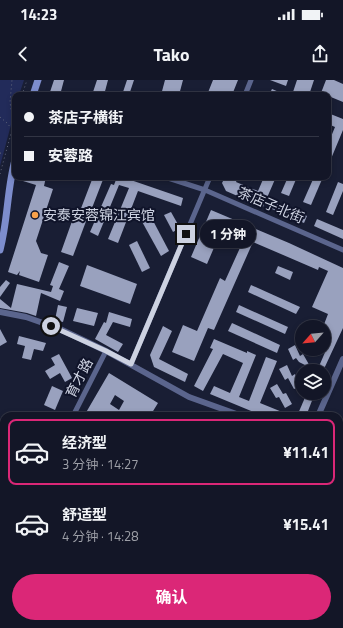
<!DOCTYPE html>
<html lang="zh">
<head>
<meta charset="utf-8">
<style>
  body { margin:0; font-family:"Titillium Web","Noto Sans SC",sans-serif; background:#202333; color:#f1f3f6; height:100vh; display:flex; flex-direction:column; font-size:15px; white-space:nowrap }
  * { box-sizing:border-box; margin:0 }
  p { font-size:13px; color:#9d9fa7 }
  .icon { flex:none; width:22px; height:22px; fill:none; stroke:currentColor; stroke-width:2; stroke-linecap:round; stroke-linejoin:round }
  .map { position:relative; flex:1; overflow:hidden }
  .drawer { position:absolute; left:0px; top:332px; width:343px; height:216px; display:flex; flex-direction:column; background:#131627; border-radius:12px 12px 0 0; box-shadow:0 2px 6px #0003,0 0 0 1px #323544 }
  .drawer>* { flex:none }
  .top-card { position:absolute; left:12px; top:12px; width:319px; height:88px; border-radius:8px; box-shadow:0 2px 6px #0003,0 0 0 1px #323544; display:grid; align-content:center; height:88px; padding:0 12px; background:#131627 }
  .needle { width:26px; rotate:243deg }
  .fabs { position:absolute; left:295px; top:240px; display:grid; gap:8px }
  .fabs a { display:grid; place-items:center; width:36px; height:36px; border-radius:50%; background:#131627; box-shadow:0 2px 6px #0003,0 0 0 1px #323544; font-size:20px }
  .end { position:absolute; width:18px; height:18px; margin:-9px; border:5px solid #cdd2e1; background:#111; box-shadow:0 0 0 2px #111 }
  .from { border-radius:50% }
  .bubble { position:absolute; height:28px; border-radius:14px; background:#131627; box-shadow:0 2px 6px #0003,0 0 0 1px #323544; font-size:13px; font-weight:700; line-height:28px; text-align:center }
  .top-card b { display:flex; align-items:center; gap:14px; height:38px; font-size:15px }
  .top-card b+b { border-top:1px solid #323544 }
  .top-card i { width:10px; height:10px; background:#f1f3f6 }
  ul { padding:7px 0 0; list-style:none }
  li { display:flex; align-items:center; gap:12px; height:66px; margin:0 8px 6px; padding:0 4px; border:2px solid transparent; border-radius:8px }
  li div { flex:1 }
  li b { display:block; font-size:15px }
  li em { font-style:normal; font-weight:700 }
  li.selected { border-color:#db2777 }
  li>.icon { width:36px; height:36px; stroke-width:1.5 }
  .primary-button { display:flex; gap:8px; margin-top:auto; padding:8px 12px }
  .primary-button a { flex:1; height:46px; border-radius:24px; background:#db2777; color:#fff; font-size:16px; font-weight:700; line-height:46px; text-align:center }
  .status { display:flex; justify-content:space-between; align-items:center; height:28px; padding:0 20px; background:#131627; direction:ltr }
  .status svg { height:11px; fill:currentColor }
  header { display:flex; justify-content:space-between; align-items:center; height:52px; padding:0 12px; background:#131627; font-size:18px; font-weight:700 }
  .map>svg:first-child { display:block }
  .green { fill:#222b5a }
  .building { fill:#99a1be; fill-rule:evenodd }
  .lines { fill:none; stroke-linecap:round; stroke-linejoin:round }
  .path { stroke:#63687b; stroke-width:1; stroke-dasharray:1 3; stroke-linecap:butt }
  .minor { stroke:#5b658d; stroke-width:5 }
  .tertiary { stroke:#5b658d; stroke-width:6 }
  .secondary { stroke:#7d8dcd; stroke-width:7 }
  .route { stroke:#cdd2e1; stroke-width:5 }
  .poi-dot { fill:#f8a14a; stroke:#10142a; stroke-width:1.5 }
  .labels { text-anchor:middle; stroke-width:4; stroke-linejoin:round; paint-order:stroke }
  .street-label { font-size:14px; fill:#cdd2e1; stroke:#10142a }
  .poi-label { font-size:14px; fill:#cdd2e1; stroke:#10142a; text-anchor:start }
</style>
</head>
<body>
<div class="status"><b>14:23</b><svg viewBox="0 0 49 12"><path d="M0 12V9h3v3zM5 12V6h3v6zM10 12V3h3v9zM15 12V0h3v12zM26 1h20v11H26zM47 4h2v5h-2z"/></svg></div>
<header><svg class="icon" aria-label="back" viewBox="0 0 24 24"><path d="M15 5l-7 7 7 7"/></svg>Tako<svg class="icon" aria-label="share" viewBox="0 0 24 24"><path d="M12 15V3M7 8l5-5 5 5M5 13v7h14v-7"/></svg></header>
<div class="map">
<svg width="343" height="548" viewBox="0 0 343 548">
  <rect width="100%" height="100%" fill="#191e34"/>
  <!-- green -->
  <g class="green">
    <path d="M0 0H24L19 15H15V30L0 86Z"/>
    <path d="M133 544H177L175 548H130Z"/>
  </g>
  <!-- building -->
  <g class="building">
    <path d="M54 0H64L60 15H49Z"/>
    <path d="M97 0H108L104 15H92Z"/>
    <path d="M127 0H134L129 15H122Z"/>
    <path d="M165 0H183L179 15H161Z"/>
    <path d="M213 0H238L232 15H207Z"/>
    <path d="M270 0H288L286 6Z"/>
    <path d="M297 0H314L309 15H292Z"/>
    <path d="M326 0H334L343 4V22L321 13Z"/>
    <path d="M272 9 286 15H269Z"/>
    <path d="M328 33 343 39V50L328 86V64L335 47 328 44Z"/>
    <path d="M25 97H46L44 106 53 109 36 161 41 173 48 175 39 202 19 195 20 191 17 195 8 192 36 105 23 101Z"/>
    <path d="M93 97H104L92 128H91L73 176 61 172 76 130 80 131Z"/>
    <path d="M117 97H122L183 118 181 126 138 111 118 163 108 159 129 108 119 105 98 156 90 152 111 104 114 105Z"/>
    <path d="M225 97H238L236 102 258 111 264 97H276L263 127 226 111 222 103Z"/>
    <path d="M288 97H297L289 116 281 113Z"/>
    <path d="M314 97H323L311 125 303 122Z"/>
    <path d="M338 102 343 104V111L333 135 326 132Z"/>
    <path d="M275 122 307 136 304 143 272 129Z"/>
    <path d="M211 130 289 163 343 188V248L323 291H317L326 270 324 269V247H323L328 234 312 227 328 191 319 187 318 190 253 162 214 250 208 248 194 281 172 272 183 245 197 251 220 198 225 201 244 159 222 149 207 184 191 177Z"/>
    <path d="M171 132 180 148 173 152 164 135Z"/>
    <path d="M149 133 169 171 161 176 140 138Z"/>
    <path d="M317 139 343 150V159L314 146Z"/>
    <path d="M137 161 150 188 142 192 129 165Z"/>
    <path d="M59 182 69 186 59 209 64 211 60 221 41 213 36 236 27 233 0 228V219L11 228 17 204 51 212 53 206 50 205Z"/>
    <path d="M87 185 137 204 130 224 80 206Z"/>
    <path d="M278 186 293 192 290 200 275 193Z"/>
    <path d="M6 200 10 203 0 217V207Z"/>
    <path d="M251 205 300 227 296 234 248 212Z"/>
    <path d="M58 225 67 227 63 242 55 240Z"/>
    <path d="M239 225 288 247 285 254 236 232Z"/>
    <path d="M77 228 98 233 94 246 73 241Z"/>
    <path d="M109 232 132 239 130 247 113 242 106 255 123 264 118 272 95 259 104 242 106 243Z"/>
    <path d="M232 243 280 265 277 273 228 251Z"/>
    <path d="M163 246 172 251 159 279 188 294 185 302 154 287 150 275Z"/>
    <path d="M0 249 7 262 0 266Z"/>
    <path d="M19 256 46 263 43 271 34 269 31 280 22 278 25 266 17 264Z"/>
    <path d="M214 259 247 273V271L256 275 239 317 249 321 266 277 277 281 260 323 292 336H268L257 332 256 333 210 314 214 306 230 313 243 283 223 274 203 311 194 306 213 269 210 268Z"/>
    <path d="M295 265 300 276 303 274 311 288 299 282 296 278 293 280 288 269Z"/>
    <path d="M59 274 72 298 65 302 60 293 50 299 45 291 55 285 51 278Z"/>
    <path d="M287 285 292 296 295 294 301 306 294 309 288 298 285 300 279 289Z"/>
    <path d="M109 293 158 323 150 336H84ZM115 315 124 321 119 330 110 324Z"/>
    <path d="M277 304 283 314 286 313 292 324 285 328 279 317 276 318 270 308Z"/>
    <path d="M52 306 63 311 55 330 44 325Z"/>
    <path d="M307 313H315L306 336H297Z"/>
    <path d="M339 382 343 384V395L339 403Z"/>
    <path d="M0 500 4 501V510L0 520Z"/>
    <path d="M343 507V537L339 544 343 546V548H331L333 544H339V516Z"/>
    <rect x="0" y="525" width="4" height="19"/>
    <path d="M44 544H66L72 548H50Z"/>
    <path d="M94 544H115L120 548H99Z"/>
    <path d="M214 544H230L227 548H212Z"/>
  </g>
  <g class="lines">
    <!-- path -->
    <g class="path">
      <path d="M22 15 27 0"/>
      <path d="M0 37 7 43 11 48"/>
      <path d="M0 73 4 74"/>
      <path d="M0 94 15 39 12 36 10 22 12 0"/>
    </g>
    <!-- minor -->
    <g class="minor">
      <path d="M245 15 251 0"/>
      <path d="M165 97 205 110 343 170"/>
      <path d="M131 284 210 97"/>
      <path d="M73 336 106 271"/>
      <path d="M339 487 343 479"/>
      <path d="M300 544 307 548"/>
      <path d="M309 548 311 544"/>
    </g>
    <!-- tertiary -->
    <g class="tertiary">
      <path d="M0 232 26 237 60 249 106 271 189 317 242 336"/>
      <path d="M318 336 343 279"/>
      <path d="M339 374 343 376"/>
      <path d="M0 494 4 496"/>
      <path d="M79 544 85 548"/>
      <path d="M192 548 194 544"/>
    </g>
    <!-- secondary -->
    <g class="secondary">
      <path d="M33 15 38 0"/>
      <path d="M0 170C8 140 7 109 15 80"/>
    </g>
  </g>
  <g class="lines">
    <!-- route -->
    <path class="route" d="M51 246 106 271 131 284 186 154"/>
  </g>
  <!-- markers -->
  <circle class="poi-dot" cx="35" cy="135" r="4"/>
  <g class="labels">
    <!-- street labels -->
    <g class="street-label">
      <text transform="translate(271 125) rotate(23)" y="5">茶店子北街</text>
      <text transform="translate(79 298) rotate(-63)" y="5">育才路</text>
    </g>
    <!-- poi labels -->
    <g class="poi-label">
      <text x="43" y="140">安泰安蓉锦江宾馆</text>
    </g>
  </g>
</svg>
<div class="fabs">
<a><svg class="needle" viewBox="-14 -14 28 28"><path d="M0-13l5 13h-10z" fill="#e53935"/><path d="M0 13l5-13h-10z" fill="#9d9fa7"/></svg></a>
<a><svg class="icon" aria-label="layers" viewBox="0 0 24 24"><path d="M12 4l9 5-9 5-9-5zM3 14l9 5 9-5"/></svg></a>
</div>
<i class="end from" style="left:51px;top:246px"></i>
<i class="end" style="left:186px;top:154px"></i>
<div class="bubble" style="left:200px;top:140px;width:56px">1 分钟</div>
<div class="top-card">
<b><i class="from"></i>茶店子横街</b>
<b><i></i>安蓉路</b>
</div>
<section class="drawer">
<ul>
<li class="selected"><svg class="icon" aria-label="car" viewBox="0 0 24 24"><path d="M5 17H2v-5l4-1 3-4h7l3 4 3 1v5h-3M9 17h6M6 11h13"/><circle cx="7" cy="17" r="2"/><circle cx="17" cy="17" r="2"/></svg><div><b>经济型</b><p>3 分钟 · 14:27</p></div><em>¥11.41</em></li>
<li><svg class="icon" aria-label="car" viewBox="0 0 24 24"><path d="M5 17H2v-5l4-1 3-4h7l3 4 3 1v5h-3M9 17h6M6 11h13"/><circle cx="7" cy="17" r="2"/><circle cx="17" cy="17" r="2"/></svg><div><b>舒适型</b><p>4 分钟 · 14:28</p></div><em>¥15.41</em></li>
</ul>
<div class="primary-button"><a>确认</a></div>
</section>
</div>
</body>
</html>
